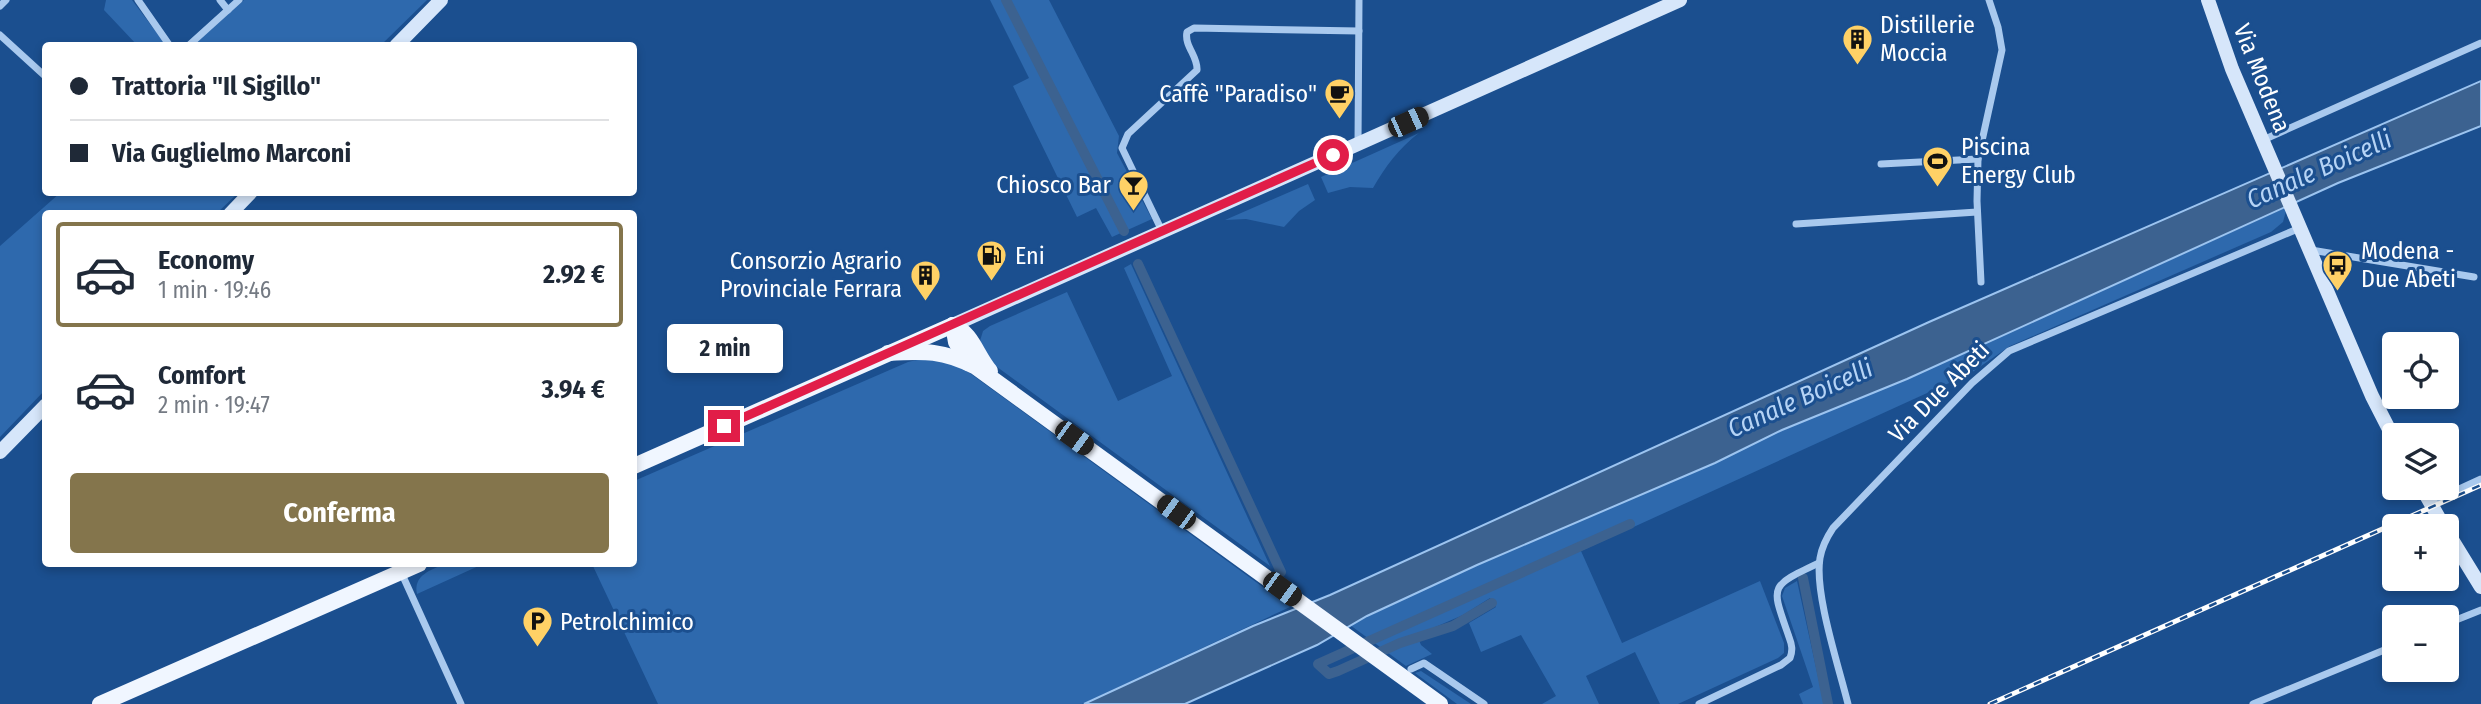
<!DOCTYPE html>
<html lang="it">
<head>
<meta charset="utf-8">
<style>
  body { margin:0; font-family:"Fira Sans Condensed",sans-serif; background:#f2f2f3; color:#1f2937; height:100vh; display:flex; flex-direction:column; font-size:26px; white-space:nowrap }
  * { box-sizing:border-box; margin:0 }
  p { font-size:23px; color:#747a83 }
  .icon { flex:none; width:38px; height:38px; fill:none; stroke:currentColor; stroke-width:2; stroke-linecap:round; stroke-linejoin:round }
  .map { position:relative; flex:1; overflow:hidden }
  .drawer { position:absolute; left:42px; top:210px; width:595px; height:357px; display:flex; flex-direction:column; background:#fff; border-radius:7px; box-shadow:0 4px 10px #0003 }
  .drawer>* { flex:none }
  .hud { position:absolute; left:42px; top:42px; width:595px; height:154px; border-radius:7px; box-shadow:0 4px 10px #0003; display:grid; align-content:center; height:154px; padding:0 28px; background:#fff }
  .tools { position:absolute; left:2382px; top:332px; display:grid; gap:14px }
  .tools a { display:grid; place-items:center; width:77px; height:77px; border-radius:7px; background:#fff; box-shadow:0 4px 10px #0003; font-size:35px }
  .end { position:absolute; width:32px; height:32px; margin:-16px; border:9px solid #e11d48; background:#fff; box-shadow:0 0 0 4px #fff }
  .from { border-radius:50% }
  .bubble { position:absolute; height:49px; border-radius:7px; background:#fff; box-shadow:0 4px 10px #0003; font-size:23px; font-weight:700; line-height:49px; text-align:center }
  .car { position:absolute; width:21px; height:42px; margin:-21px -10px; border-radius:9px; box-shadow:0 0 5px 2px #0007; background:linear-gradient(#222 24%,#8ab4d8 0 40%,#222 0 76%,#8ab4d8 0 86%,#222 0) }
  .hud b { display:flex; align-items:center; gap:24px; height:66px; font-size:26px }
  .hud b+b { border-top:2px solid #e0e1e3 }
  .hud i { width:18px; height:18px; background:#1f2937 }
  ul { padding:12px 0 0; list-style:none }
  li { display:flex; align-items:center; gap:21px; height:105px; margin:0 14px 10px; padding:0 14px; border:4px solid transparent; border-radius:7px }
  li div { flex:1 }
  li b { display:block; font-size:26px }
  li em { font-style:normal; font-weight:700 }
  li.active { border-color:#84754c }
  li>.icon { width:63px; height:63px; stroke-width:1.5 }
  .button { display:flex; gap:14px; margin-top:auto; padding:14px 28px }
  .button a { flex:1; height:80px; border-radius:7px; background:#84754c; color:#fff; font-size:28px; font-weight:700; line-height:80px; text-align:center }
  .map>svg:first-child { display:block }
  .green { fill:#2e69ad }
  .water { fill:#3c6290; stroke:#9cc4f0; stroke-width:2 }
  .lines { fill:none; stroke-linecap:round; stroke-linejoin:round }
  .canal { stroke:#3c6290; stroke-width:10 }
  .street { stroke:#a9c9ee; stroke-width:7 }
  .secondary { stroke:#d6e6fa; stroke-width:14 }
  .primary { stroke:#f0f6ff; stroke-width:16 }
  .rail-casing { stroke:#fff; stroke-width:5 }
  .rail { stroke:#1b4f8f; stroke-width:2.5; stroke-dasharray:8; stroke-linecap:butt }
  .route { stroke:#e11d48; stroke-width:9 }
  .labels { text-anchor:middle; stroke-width:6; stroke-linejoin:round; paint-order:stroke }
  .poi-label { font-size:24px; fill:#fff; stroke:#1b4f8f; text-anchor:start }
  .street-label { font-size:24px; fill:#fff; stroke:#1b4f8f }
  .water-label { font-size:26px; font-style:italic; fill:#b5d3f5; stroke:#1b4f8f }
</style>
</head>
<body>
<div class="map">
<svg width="2481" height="704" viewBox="0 0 2481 704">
  <rect width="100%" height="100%" fill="#1b4f8f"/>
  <!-- green -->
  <g class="green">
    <path d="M106 0H132L166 45H137L104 10Z"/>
    <path d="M244 0H427L381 45 192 46Z"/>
    <path d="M990 0H1049L1119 136 1117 153 1152 219 1112 237 1096 208 1077 217 1013 86 1029 78Z"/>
    <path d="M1419 133C1399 148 1385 167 1373 188L1350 187 1328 193 1321 177Z"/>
    <path d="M1308 184 1315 200 1299 211 1284 227 1246 219 1225 220Z"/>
    <path d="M60 193H238L217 213 46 214 45 390 0 437V246Z"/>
    <path d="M2287 207 2283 222 2271 232 2010 346 1971 373 1581 551 1622 643 1760 581 1784 643V653L1778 658 1678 704H1660L1635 652 1586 676 1599 704H1542L1556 696 1521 635 1481 652 1469 623 1496 607 1490 598 1463 615 1417 635 1421 645 1432 654 1406 666 1350 625 1477 565 1715 463 1782 430 1907 379Z"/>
    <path d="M1131 264 1270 566 993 364 980 341 983 331 990 326 1067 292 1118 401 1172 376 1124 268Z"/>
    <path d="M929 357 950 361 971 374 1290 607 1082 704H658L592 564H634V481L908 362Z"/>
    <path d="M445 564H483L417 594C413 575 431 570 445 564Z"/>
    <path d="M1797 581 1824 704H1803L1799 694 1813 687 1782 596 1785 588Z"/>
    <path d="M1421 671 1471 704H1457L1415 673Z"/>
  </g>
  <!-- water -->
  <path class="water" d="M2481 81V126L2338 183 1907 379 1782 430 1715 463 1477 565 1367 616 1317 645 1185 704H1084L1253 626 1330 595 1929 322Z"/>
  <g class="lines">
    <!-- canal -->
    <g class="canal">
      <path d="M1006 0 1124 231"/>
      <path d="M1138 264 1281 572"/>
      <path d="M1803 578 1828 704"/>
      <path d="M1492 603 1453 626 1400 643 1338 671 1329 674 1318 664 1630 524"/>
    </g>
    <!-- street -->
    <g class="street">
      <path d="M138 0 170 46"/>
      <path d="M220 0 228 10"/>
      <path d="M0 6 6 0"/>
      <path d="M0 35 46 77"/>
      <path d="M188 46 239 0"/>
      <path d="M2263 140 2481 43"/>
      <path d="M1358 143 1359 0"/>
      <path d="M1881 164 1978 159"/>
      <path d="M1796 224 1977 212"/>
      <path d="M1162 231 1122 148 1128 134 1197 70C1198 56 1184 46 1187 32L1194 28 1359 31"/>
      <path d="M2311 250 2474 277"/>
      <path d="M1981 282 1977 201 1978 159 2002 50 1998 27 1989 0"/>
      <path d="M2431 502 2481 479"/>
      <path d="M401 572 461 704"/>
      <path d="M2446 624 2481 610"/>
      <path d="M1411 669 1424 663 1484 704"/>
      <path d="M1699 704 1781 665 1790 658C1793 650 1792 645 1789 637 1771 585 1768 587 1819 563"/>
      <path d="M1848 704C1839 667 1814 593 1820 558 1822 546 1827 537 1833 528L1972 383 2009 351 2300 228"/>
      <path d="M2253 704 2394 646"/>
    </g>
    <!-- secondary -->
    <g class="secondary">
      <path d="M2208 0 2232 69 2372 396 2394 439"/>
      <path d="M396 46 441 0"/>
      <path d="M230 214 251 192"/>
      <path d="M953 325 1680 0"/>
      <path d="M0 452 46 405"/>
      <path d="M2422 488 2444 527"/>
      <path d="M2446 530 2481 587"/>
    </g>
    <!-- primary -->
    <g class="primary">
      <path d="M953 325C972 333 977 356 990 371"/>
      <path d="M953 325 956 342 968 363"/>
      <path d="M888 353C925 351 943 350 976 367L1440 704"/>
      <path d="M634 466 953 325"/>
      <path d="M100 704 419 564"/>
    </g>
    <defs>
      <path id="rail" d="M1990 704 2481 485"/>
    </defs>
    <!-- rail casing -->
    <use href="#rail" class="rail-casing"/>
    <!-- rail -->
    <use href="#rail" class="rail"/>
  </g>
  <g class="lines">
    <!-- route -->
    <path class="route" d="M724 426 1333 155"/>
  </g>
  <!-- icons -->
  <defs>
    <symbol id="building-pin" viewBox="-11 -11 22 30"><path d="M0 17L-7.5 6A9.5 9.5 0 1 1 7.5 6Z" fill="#ffd166" stroke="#1b4f8f"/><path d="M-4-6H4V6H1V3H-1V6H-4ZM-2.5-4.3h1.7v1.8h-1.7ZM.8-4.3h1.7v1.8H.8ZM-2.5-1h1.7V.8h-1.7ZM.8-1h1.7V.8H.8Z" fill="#111"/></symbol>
    <symbol id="cafe-pin" viewBox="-11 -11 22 30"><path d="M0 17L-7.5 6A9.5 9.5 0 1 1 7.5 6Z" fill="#ffd166" stroke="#1b4f8f"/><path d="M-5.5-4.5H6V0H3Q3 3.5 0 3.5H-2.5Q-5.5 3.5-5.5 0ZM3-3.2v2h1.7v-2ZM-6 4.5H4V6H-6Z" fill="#111"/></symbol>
    <symbol id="stadium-pin" viewBox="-11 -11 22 30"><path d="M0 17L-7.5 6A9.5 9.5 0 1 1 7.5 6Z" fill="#ffd166" stroke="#1b4f8f"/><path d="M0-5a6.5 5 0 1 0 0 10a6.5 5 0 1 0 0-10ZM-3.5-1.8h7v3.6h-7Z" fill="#111"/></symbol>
    <symbol id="bar-pin" viewBox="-11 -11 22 30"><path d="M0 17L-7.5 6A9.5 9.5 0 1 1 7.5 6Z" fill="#ffd166" stroke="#1b4f8f"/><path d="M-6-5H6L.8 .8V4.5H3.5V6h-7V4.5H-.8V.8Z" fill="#111"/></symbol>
    <symbol id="fuel-pin" viewBox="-11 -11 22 30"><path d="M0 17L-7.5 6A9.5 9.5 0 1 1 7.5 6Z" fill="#ffd166" stroke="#1b4f8f"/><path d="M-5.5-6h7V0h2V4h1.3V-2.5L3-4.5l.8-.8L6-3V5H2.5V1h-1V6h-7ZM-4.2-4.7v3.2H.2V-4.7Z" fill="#111"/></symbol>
    <symbol id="bus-pin" viewBox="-11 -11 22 30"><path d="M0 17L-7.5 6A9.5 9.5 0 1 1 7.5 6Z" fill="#ffd166" stroke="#1b4f8f"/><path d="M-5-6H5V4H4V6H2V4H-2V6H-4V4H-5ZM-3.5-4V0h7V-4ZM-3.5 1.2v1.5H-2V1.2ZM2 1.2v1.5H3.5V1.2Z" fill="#111"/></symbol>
    <symbol id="parking-pin" viewBox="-11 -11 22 30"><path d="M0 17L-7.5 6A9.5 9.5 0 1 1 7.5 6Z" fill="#ffd166" stroke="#1b4f8f"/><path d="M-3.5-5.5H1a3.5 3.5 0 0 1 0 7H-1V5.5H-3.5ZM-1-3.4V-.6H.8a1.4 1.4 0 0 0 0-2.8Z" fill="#111"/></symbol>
  </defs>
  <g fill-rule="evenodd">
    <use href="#building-pin" x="1840" y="22" width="35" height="47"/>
    <use href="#cafe-pin" x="1322" y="76" width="35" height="47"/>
    <use href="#stadium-pin" x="1920" y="144" width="35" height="47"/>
    <use href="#bar-pin" x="1116" y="168" width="35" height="47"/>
    <use href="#fuel-pin" x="974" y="238" width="35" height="47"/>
    <use href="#bus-pin" x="2320" y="248" width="35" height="47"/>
    <use href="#building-pin" x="908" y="258" width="35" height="47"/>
    <use href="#parking-pin" x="520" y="604" width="35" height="47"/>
  </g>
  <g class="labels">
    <!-- poi labels -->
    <g class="poi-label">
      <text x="1880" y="33">Distillerie<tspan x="1880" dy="28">Moccia</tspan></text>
      <text x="1317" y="102" text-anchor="end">Caffè "Paradiso"</text>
      <text x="1961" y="155">Piscina<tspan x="1961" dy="28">Energy Club</tspan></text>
      <text x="1111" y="193" text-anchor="end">Chiosco Bar</text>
      <text x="2361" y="259">Modena -<tspan x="2361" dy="28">Due Abeti</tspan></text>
      <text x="1015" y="264">Eni</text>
      <text x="902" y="269" text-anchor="end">Consorzio Agrario<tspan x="902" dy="28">Provinciale Ferrara</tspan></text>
      <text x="560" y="630">Petrolchimico</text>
    </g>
    <!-- street labels -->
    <g class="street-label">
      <text transform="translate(2262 78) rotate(68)" y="8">Via Modena</text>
      <text transform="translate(1939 392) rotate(-45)" y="8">Via Due Abeti</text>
    </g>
    <!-- water labels -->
    <g class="water-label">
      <text transform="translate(2319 169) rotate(-24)" y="9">Canale Boicelli</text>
      <text transform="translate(1800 398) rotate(-24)" y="9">Canale Boicelli</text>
    </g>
  </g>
</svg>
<div class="tools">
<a><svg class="icon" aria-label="locate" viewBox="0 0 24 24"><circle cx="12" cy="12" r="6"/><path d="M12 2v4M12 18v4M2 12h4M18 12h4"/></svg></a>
<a><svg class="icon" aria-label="layers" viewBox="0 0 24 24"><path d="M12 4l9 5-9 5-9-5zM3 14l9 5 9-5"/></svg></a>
<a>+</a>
<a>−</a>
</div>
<i class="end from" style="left:1333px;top:155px"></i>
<i class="end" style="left:724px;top:426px"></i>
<div class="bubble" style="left:667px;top:324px;width:116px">2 min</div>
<i class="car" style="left:1408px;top:122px;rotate:66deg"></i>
<i class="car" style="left:1074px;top:438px;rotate:126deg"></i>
<i class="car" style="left:1176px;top:512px;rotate:306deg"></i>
<i class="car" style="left:1282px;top:589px;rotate:126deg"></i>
<div class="hud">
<b><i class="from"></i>Trattoria &quot;Il Sigillo&quot;</b>
<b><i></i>Via Guglielmo Marconi</b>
</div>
<section class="drawer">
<ul>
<li class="active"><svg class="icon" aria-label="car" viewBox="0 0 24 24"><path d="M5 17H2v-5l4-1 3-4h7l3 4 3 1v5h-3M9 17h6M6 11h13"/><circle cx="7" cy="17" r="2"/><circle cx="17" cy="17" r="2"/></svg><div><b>Economy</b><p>1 min · 19:46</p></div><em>2.92 €</em></li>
<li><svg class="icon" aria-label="car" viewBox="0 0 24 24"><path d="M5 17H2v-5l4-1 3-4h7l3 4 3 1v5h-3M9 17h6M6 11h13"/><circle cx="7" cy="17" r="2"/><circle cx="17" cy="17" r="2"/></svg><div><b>Comfort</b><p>2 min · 19:47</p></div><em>3.94 €</em></li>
</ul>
<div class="button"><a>Conferma</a></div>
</section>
</div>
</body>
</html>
